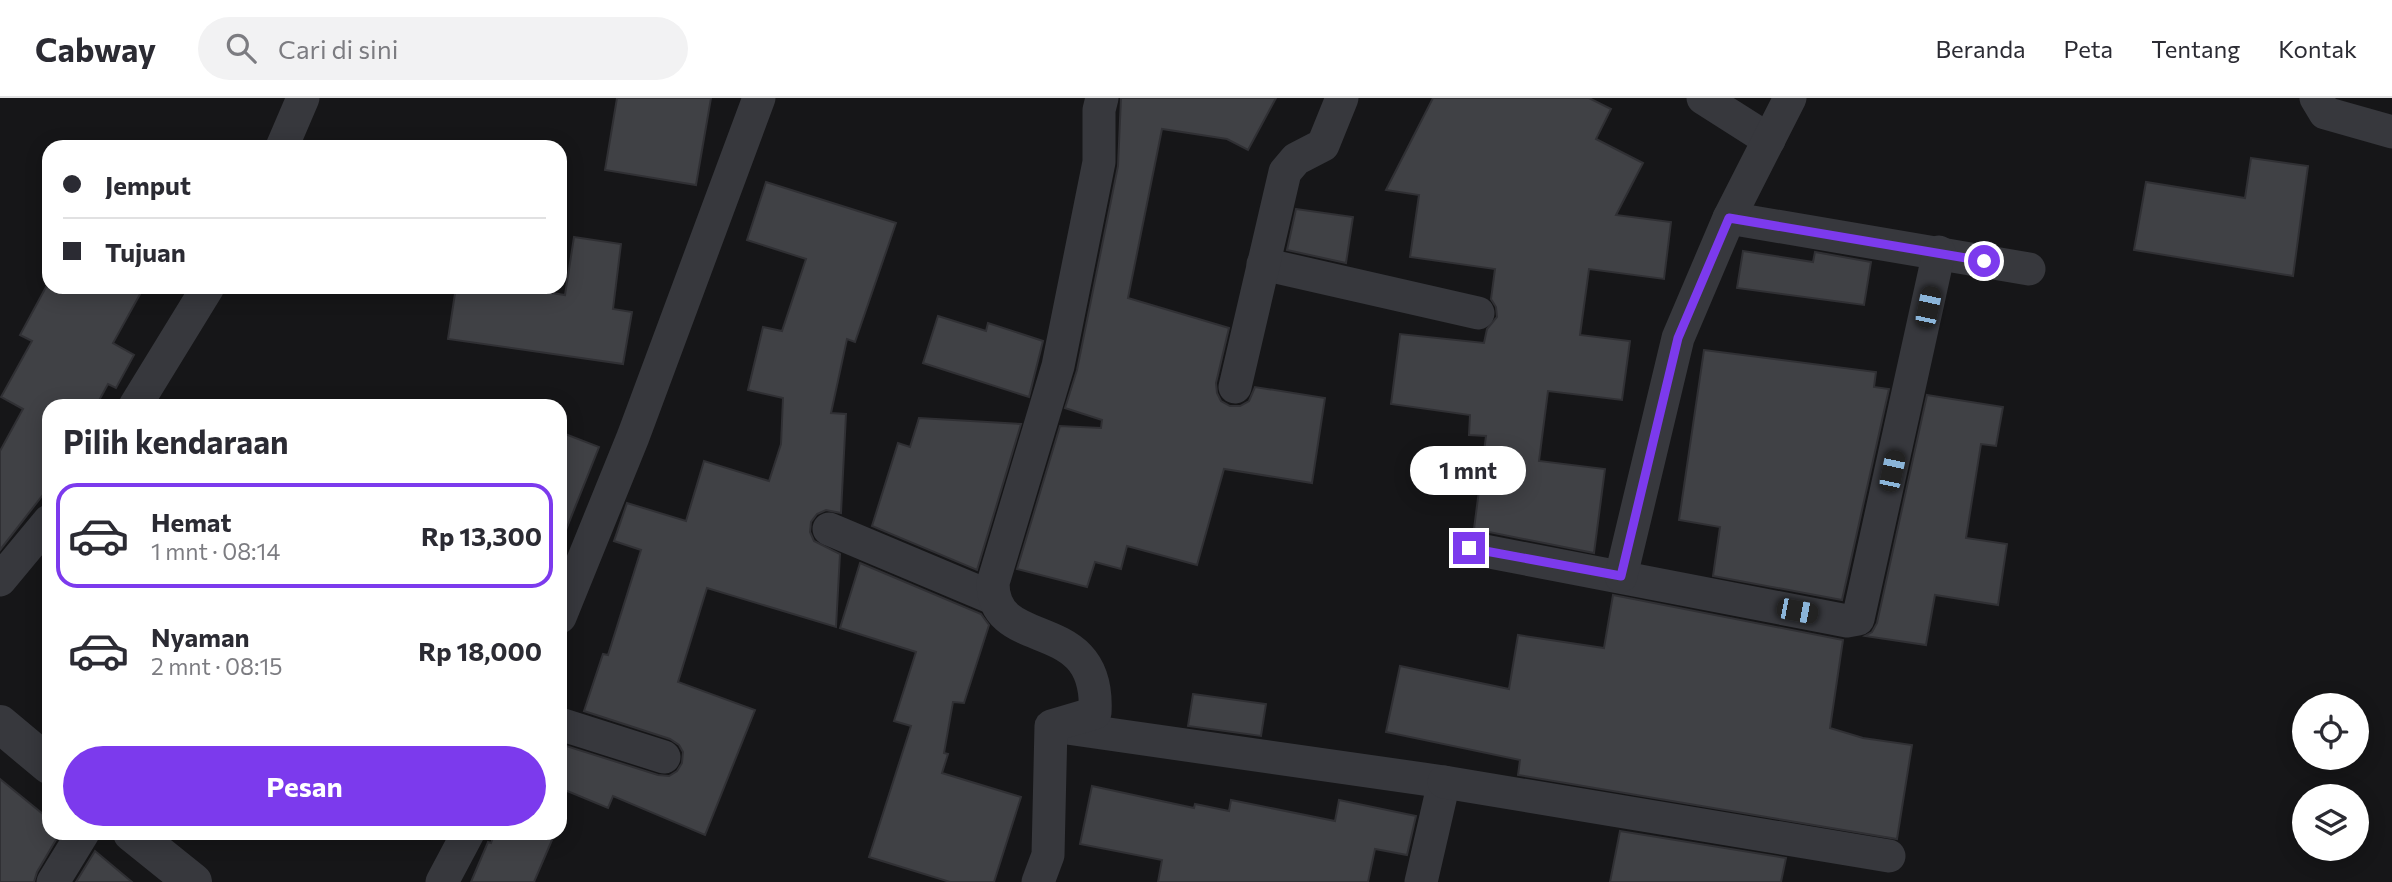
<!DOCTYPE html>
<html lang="id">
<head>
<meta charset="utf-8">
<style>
  body { margin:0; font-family:Commissioner,sans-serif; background:#f2f2f3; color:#2b2b33; height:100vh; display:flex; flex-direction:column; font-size:26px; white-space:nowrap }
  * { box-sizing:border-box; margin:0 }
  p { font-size:23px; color:#7c7c81 }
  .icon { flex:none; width:38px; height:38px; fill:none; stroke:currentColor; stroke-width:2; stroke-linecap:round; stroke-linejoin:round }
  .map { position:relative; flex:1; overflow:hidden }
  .details { position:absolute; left:42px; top:301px; width:525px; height:441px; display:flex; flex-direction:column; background:#fff; border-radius:21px; box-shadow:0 4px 18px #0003 }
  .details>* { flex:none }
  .guide { position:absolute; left:42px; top:42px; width:525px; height:154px; border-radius:21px; box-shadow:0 4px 18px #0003; display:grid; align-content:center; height:154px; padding:0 21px; background:#fff }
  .tools { position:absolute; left:2292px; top:595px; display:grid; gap:14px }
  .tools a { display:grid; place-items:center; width:77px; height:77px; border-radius:50%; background:#fff; box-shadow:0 4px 18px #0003; font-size:35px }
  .end { position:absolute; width:32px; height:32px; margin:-16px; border:9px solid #7c3aed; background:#fff; box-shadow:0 0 0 4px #fff }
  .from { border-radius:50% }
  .bubble { position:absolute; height:49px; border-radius:24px; background:#fff; box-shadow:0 4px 18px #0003; font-size:23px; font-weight:700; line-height:49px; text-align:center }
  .car { position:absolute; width:21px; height:42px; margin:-21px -10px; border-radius:9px; box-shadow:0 0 5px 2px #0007; background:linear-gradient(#222 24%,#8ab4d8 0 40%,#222 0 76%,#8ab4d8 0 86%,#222 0) }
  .guide b { display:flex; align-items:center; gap:24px; height:66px; font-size:26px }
  .guide b+b { border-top:2px solid #e1e1e2 }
  .guide i { width:18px; height:18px; background:#2b2b33 }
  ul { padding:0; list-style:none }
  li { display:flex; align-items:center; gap:21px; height:105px; margin:0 14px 10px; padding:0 7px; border:4px solid transparent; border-radius:21px }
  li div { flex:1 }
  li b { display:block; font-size:26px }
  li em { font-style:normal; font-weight:700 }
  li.on { border-color:#7c3aed }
  li>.icon { width:63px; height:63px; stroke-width:1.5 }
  h2 { padding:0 21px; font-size:32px; line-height:84px }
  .action { display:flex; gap:14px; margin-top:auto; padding:14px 21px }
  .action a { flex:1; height:80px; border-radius:42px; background:#7c3aed; color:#fff; font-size:28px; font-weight:700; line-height:80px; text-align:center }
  header { display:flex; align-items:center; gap:42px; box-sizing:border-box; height:98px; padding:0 35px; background:#fff; border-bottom:2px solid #e1e1e2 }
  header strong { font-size:33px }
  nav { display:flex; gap:38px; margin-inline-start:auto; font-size:24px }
  .search { width:490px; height:63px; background:#f2f2f3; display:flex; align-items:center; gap:18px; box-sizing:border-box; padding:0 24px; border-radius:38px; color:#7c7c81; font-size:26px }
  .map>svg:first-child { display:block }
  .building { fill:#404145; stroke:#303034; stroke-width:2 }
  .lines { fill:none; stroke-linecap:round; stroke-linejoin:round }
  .minor { stroke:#37383d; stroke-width:33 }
  .tertiary { stroke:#37383d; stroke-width:38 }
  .route { stroke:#7c3aed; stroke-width:9 }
</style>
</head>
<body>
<header>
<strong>Cabway</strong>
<div class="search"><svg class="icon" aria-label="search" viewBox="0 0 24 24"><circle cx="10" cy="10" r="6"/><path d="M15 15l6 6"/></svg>Cari di sini</div>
<nav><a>Beranda</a><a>Peta</a><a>Tentang</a><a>Kontak</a></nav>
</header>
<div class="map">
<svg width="2392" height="784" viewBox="0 0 2392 784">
  <rect width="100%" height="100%" fill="#161618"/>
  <!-- building -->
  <g class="building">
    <path d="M617 0H711L696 87 605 72Z"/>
    <path d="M1121 0H1276L1248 52 1227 41 1162 31 1128 200 1229 230 1216 285 1217 295 1221 303 1230 308H1240L1249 303 1255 289 1325 300 1312 385 1224 371 1197 467 1127 448 1121 471 1095 464 1087 489 1017 471 1060 328 1101 330 1102 322 1065 310 1077 272 1118 68Z"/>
    <path d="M1433 0H1589L1611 11 1596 41 1643 65 1616 117 1671 124 1664 181 1589 171 1580 237 1630 243 1622 302 1548 293 1539 363 1605 371 1594 455 1474 431 1486 338 1469 337 1470 317 1391 306 1400 236 1484 245 1487 231 1497 219 1496 209 1491 201 1495 171 1410 159 1419 97 1386 92Z"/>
    <path d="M2251 60 2308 68 2293 178 2134 152 2146 84 2245 100Z"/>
    <path d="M766 84 896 125 855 244 847 241 831 315 846 316 841 415 826 412 817 416 811 424 810 434 814 443 840 456 836 529 707 490 678 584 755 612 705 737 613 698 608 710 560 690V646L658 677 669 678 677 673 682 665 683 654 679 647 670 641 584 613 603 556 608 557 641 452 614 443 627 405 686 423 704 363 769 383 781 346 783 300 748 292 763 229 782 233 806 161 747 142Z"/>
    <path d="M1296 111 1353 119 1346 165 1287 152Z"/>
    <path d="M574 139 621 146 613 211 632 214 623 266 448 241 456 189H513L565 197Z"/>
    <path d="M1743 153 1813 164 1815 154 1871 164 1864 207 1737 190Z"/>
    <path d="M46 189H144L113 245 134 257 116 290 108 286 96 308H49V389L0 452V353L23 311 1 299 32 243 20 237Z"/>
    <path d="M938 218 986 233 988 225 1043 243 1029 299 923 265Z"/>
    <path d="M1704 252 1876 274 1874 289 1889 291 1842 502 1713 478 1720 429 1679 422Z"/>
    <path d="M1927 297 2003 309 1996 348 1981 346 1966 440 2007 446 1998 507 1935 497 1926 547 1865 538 1872 534 1877 525Z"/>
    <path d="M919 320 1021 326 977 472 872 428 898 345 910 349Z"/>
    <path d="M560 334 599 349 562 442H560Z"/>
    <path d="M860 465 981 516 989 527 964 605 953 604 944 655 948 656 942 675 1021 699 994 784H950L869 759 911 628 894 623 916 554 840 530Z"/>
    <path d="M1613 497 1843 542 1830 630 1863 640 1912 647 1897 741 1518 677 1520 662 1386 634 1400 568 1509 591 1518 537 1604 550Z"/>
    <path d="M1193 596 1266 606 1261 638 1188 628Z"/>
    <path d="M0 681 49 721V735H60L37 774 34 784H0Z"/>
    <path d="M1092 688 1194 710 1195 706 1229 713 1231 702 1335 723 1339 702 1416 718 1407 757 1375 751 1368 784H1158L1162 762 1080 746Z"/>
    <path d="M1620 733 1786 760 1781 784H1610Z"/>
    <path d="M495 735H555L534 784H471L488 744 491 745Z"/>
    <path d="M95 753 132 784H76Z"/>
  </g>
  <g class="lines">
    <!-- minor -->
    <g class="minor">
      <path d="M1703 0 1769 42"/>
      <path d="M2316 0 2325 15 2392 34"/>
      <path d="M282 49 303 0"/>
      <path d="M1729 120 2029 171"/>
      <path d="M1263 166 1478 215"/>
      <path d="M1235 289 1285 74 1296 61 1323 47 1342 0"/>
      <path d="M135 308 208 189"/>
      <path d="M829 431 993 500"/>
      <path d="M1469 450 1847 523 1858 521 1939 154"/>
      <path d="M1621 478 1678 240 1729 120 1790 0"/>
      <path d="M0 482 49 423"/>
      <path d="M560 519 633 339 759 0"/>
      <path d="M560 626 664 659"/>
      <path d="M1060 629 1444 684 1421 784"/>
      <path d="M1444 684 1889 758"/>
      <path d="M53 784 83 735"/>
      <path d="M442 784 468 735"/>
      <path d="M1038 784 1048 757 1051 628 1095 615C1101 513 993 557 993 485L1058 268 1099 64V12L1102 0"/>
    </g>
    <!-- tertiary -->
    <g class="tertiary">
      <path d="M0 626 49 667"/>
      <path d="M132 735 193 784"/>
    </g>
  </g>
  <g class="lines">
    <!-- route -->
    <path class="route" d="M1469 450 1621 478 1678 240 1729 120 1984 163"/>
  </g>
</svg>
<div class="tools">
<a><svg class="icon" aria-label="locate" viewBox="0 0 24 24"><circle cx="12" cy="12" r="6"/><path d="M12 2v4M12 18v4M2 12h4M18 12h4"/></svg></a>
<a><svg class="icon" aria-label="layers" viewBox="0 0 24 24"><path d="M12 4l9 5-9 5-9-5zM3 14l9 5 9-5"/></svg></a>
</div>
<i class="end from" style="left:1984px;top:163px"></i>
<i class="end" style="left:1469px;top:450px"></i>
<div class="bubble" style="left:1410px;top:348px;width:116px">1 mnt</div>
<i class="car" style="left:1928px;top:209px;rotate:12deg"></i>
<i class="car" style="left:1892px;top:373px;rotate:12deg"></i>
<i class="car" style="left:1797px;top:513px;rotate:101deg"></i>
<div class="guide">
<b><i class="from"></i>Jemput</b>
<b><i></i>Tujuan</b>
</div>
<section class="details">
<h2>Pilih kendaraan</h2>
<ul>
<li class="on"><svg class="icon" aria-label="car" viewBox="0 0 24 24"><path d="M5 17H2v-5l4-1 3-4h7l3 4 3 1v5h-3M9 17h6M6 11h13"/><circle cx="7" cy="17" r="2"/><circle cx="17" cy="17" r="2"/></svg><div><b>Hemat</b><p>1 mnt · 08:14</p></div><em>Rp 13,300</em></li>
<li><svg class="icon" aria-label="car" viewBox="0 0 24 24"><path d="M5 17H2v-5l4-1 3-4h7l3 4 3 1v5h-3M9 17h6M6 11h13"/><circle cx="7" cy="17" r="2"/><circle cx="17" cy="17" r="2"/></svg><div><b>Nyaman</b><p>2 mnt · 08:15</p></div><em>Rp 18,000</em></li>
</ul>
<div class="action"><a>Pesan</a></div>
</section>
</div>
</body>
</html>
